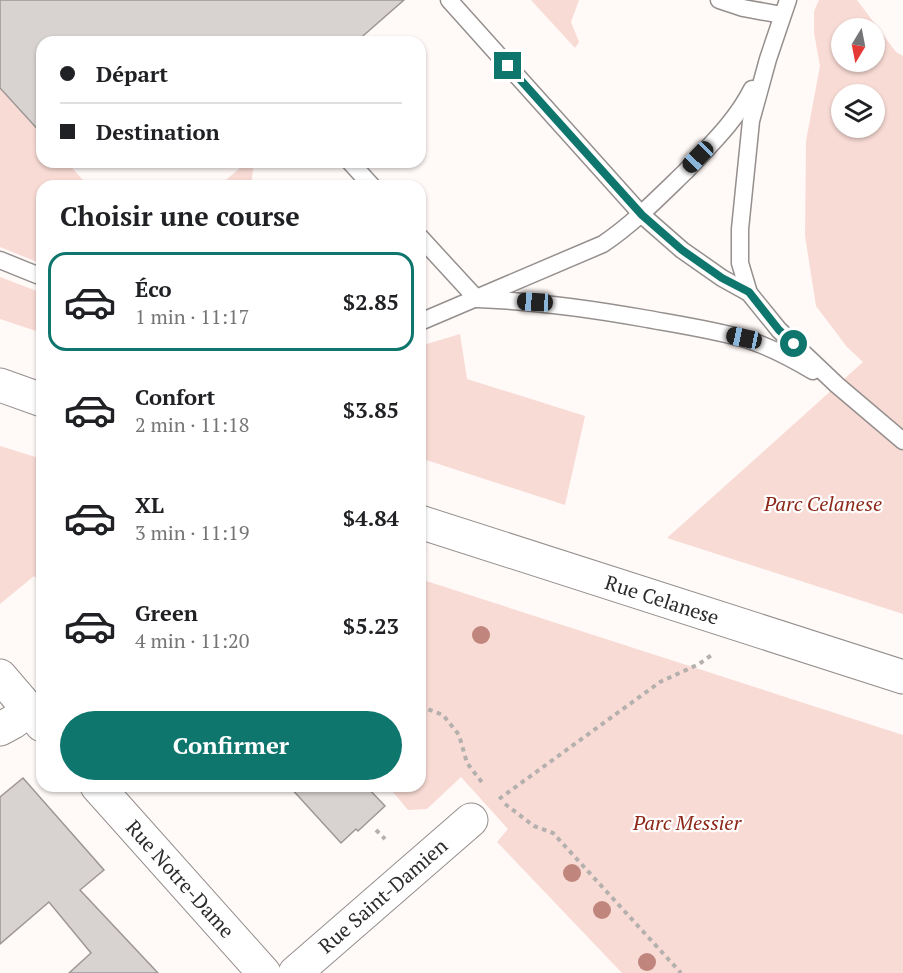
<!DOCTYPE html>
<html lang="fr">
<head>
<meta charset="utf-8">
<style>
  body { margin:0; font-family:"PT Serif",serif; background:#f6f6f6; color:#202124; height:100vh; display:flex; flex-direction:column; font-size:22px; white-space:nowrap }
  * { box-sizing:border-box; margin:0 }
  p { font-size:20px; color:#757577 }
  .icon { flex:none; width:33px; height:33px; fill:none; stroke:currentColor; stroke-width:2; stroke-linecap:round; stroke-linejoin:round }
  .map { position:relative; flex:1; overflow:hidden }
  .panel { position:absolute; left:36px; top:180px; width:390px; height:612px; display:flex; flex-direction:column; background:#fff; border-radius:18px; box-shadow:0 2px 4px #0004 }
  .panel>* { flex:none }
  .banner { position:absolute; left:36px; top:36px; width:390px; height:132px; border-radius:18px; box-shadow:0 2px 4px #0004; display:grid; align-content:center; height:132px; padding:0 24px; background:#fff }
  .needle { width:39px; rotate:190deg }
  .tools { position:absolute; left:831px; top:18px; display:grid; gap:12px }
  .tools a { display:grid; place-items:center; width:54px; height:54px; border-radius:50%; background:#fff; box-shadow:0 2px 4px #0004; font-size:30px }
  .end { position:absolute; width:27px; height:27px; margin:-14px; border:8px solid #0f766e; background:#fff; box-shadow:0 0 0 3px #fff }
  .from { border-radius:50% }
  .car { position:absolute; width:18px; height:36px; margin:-18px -9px; border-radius:8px; box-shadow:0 0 4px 2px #0007; background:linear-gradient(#222 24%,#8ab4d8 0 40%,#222 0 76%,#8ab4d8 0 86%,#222 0) }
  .banner b { display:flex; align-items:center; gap:21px; height:57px; font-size:22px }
  .banner b+b { border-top:2px solid #e0e0e0 }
  .banner i { width:15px; height:15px; background:#202124 }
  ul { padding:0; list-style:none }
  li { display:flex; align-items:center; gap:18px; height:99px; margin:0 12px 9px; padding:0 12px; border:3px solid transparent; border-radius:18px }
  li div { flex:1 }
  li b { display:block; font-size:22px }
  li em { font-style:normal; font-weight:700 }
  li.active { border-color:#0f766e }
  li>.icon { width:54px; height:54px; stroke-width:1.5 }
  h2 { padding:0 24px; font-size:27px; line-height:72px }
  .primary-button { display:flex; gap:12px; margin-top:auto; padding:12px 24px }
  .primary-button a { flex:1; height:69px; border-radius:36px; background:#0f766e; color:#fff; font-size:24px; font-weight:700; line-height:69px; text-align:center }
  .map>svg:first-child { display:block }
  .green { fill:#f9dbd5; fill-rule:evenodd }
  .building { fill:#d8d2d0; stroke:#9d9796; stroke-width:1.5 }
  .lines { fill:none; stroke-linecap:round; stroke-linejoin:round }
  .lane-casing { stroke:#958f8e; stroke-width:19 }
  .street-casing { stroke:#958f8e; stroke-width:35 }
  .secondary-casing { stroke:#958f8e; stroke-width:35 }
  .path { stroke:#b4b0ae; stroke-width:4; stroke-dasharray:4.5 4.5; stroke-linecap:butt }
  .lane { stroke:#fff; stroke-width:16 }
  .street { stroke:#fff; stroke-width:33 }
  .secondary { stroke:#fff; stroke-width:33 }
  .tree { fill:#c0867d }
  .route { stroke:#0f766e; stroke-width:8 }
  .labels { text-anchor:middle; stroke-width:4.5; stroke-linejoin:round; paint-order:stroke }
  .park-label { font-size:20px; font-style:italic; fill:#8d2819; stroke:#fff }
  .street-label { font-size:20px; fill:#2c2a2a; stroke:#fff }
</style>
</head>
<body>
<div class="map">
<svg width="903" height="973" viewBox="0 0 903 973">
  <rect width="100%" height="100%" fill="#fff9f7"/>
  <!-- green -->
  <g class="green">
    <path d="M531 0H579L571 22 579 42 575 48Z"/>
    <path d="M819 0H857L896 52 903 56V614L667 538 863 362 847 347 816 306 805 236 806 141 820 66 814 33V11ZM842 28H874V62H842ZM842 94H874V128H842Z"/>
    <path d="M0 88 42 134V162H67L88 186H42V264L0 247Z"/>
    <path d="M247 162H254L251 186H219Z"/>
    <path d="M0 277 42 293V333L0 319Z"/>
    <path d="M460 334 467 379 585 416 565 505 420 458V346Z"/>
    <path d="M0 446 42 459V584L34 576 0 604Z"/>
    <path d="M420 579 903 735V973H622L497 842 508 829 461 777 427 809 408 810 388 786H420Z"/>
  </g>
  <!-- building -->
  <g class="building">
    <path d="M0 0H404L356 42H42V134L0 88Z"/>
    <path d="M23 778 104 870 80 890 158 973H69L91 953 49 902 0 944V797Z"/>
    <path d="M289 786H366L385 806 358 831 356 829 341 843Z"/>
  </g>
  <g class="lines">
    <defs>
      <g id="lane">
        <path d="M449 0 642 215 682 250 722 278 749 293"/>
        <path d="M719 0 743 8 782 15"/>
        <path d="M788 0 768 59 751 121 740 229V263L749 293 779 330 837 385 903 441"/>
        <path d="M350 162 372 186"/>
        <path d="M420 237 477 299C534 301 586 308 642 318 675 324 709 329 742 338 767 345 791 358 813 371"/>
        <path d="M0 260 42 277"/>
        <path d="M420 322 603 244C634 223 659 197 686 171 710 145 736 121 752 89"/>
      </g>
      <g id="street">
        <path d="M0 676 42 725"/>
        <path d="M0 729 13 722 29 710"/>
        <path d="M97 786 264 973"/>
        <path d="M295 973 471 820"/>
      </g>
      <g id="secondary">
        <path d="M0 385 42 400"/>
        <path d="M420 522 903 677"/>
      </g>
    </defs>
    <!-- lane casing -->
    <use href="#lane" class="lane-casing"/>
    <!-- street casing -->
    <use href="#street" class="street-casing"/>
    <!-- secondary casing -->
    <use href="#secondary" class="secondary-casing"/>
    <!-- path -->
    <g class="path">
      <path d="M420 706 443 715 459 735 467 763 484 785"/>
      <path d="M499 799 660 682 699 664 713 654"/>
      <path d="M505 804 534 826 553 833 681 973"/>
      <path d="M376 830 385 839"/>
    </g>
    <!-- lane -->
    <use href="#lane" class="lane"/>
    <!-- street -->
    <use href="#street" class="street"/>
    <!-- secondary -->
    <use href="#secondary" class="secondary"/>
  </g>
  <!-- trees -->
  <g class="tree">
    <circle cx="481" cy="635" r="9"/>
    <circle cx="572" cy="873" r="9"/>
    <circle cx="602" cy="910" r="9"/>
    <circle cx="647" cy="962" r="9"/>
  </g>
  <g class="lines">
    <!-- route -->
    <path class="route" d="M508 66 642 215 682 250 722 278 749 292 779 330 794 344"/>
  </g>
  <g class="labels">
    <!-- park labels -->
    <g class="park-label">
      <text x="823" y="511">Parc Celanese</text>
      <text x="687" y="830">Parc Messier</text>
    </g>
    <!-- street labels -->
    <g class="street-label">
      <text transform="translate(662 600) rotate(18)" y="7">Rue Celanese</text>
      <text transform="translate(180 879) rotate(48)" y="7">Rue Notre-Dame</text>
      <text transform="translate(383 896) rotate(-41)" y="7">Rue Saint-Damien</text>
    </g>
  </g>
</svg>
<div class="tools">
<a><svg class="needle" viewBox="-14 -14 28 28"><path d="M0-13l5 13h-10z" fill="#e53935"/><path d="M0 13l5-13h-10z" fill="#757577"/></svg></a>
<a><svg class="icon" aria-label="layers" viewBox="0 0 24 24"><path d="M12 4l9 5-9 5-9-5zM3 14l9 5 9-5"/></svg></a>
</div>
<i class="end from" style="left:794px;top:344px"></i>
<i class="end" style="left:508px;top:66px"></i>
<i class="car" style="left:698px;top:157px;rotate:224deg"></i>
<i class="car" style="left:535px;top:302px;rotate:273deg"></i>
<i class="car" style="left:744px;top:338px;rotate:282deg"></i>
<div class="banner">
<b><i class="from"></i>Départ</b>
<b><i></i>Destination</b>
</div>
<section class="panel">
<h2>Choisir une course</h2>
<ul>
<li class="active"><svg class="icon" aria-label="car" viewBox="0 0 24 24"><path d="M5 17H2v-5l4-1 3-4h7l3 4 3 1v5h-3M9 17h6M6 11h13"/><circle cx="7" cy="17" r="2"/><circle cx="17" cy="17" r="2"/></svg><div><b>Éco</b><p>1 min · 11:17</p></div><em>$2.85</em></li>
<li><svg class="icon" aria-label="car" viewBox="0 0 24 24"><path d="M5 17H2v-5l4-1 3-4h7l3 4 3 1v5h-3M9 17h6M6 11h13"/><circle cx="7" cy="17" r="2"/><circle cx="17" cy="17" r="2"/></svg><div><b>Confort</b><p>2 min · 11:18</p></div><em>$3.85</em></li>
<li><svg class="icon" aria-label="car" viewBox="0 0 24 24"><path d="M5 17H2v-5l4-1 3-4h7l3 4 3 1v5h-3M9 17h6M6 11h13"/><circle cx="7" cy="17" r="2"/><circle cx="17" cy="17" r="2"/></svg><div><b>XL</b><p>3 min · 11:19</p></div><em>$4.84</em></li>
<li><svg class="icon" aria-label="car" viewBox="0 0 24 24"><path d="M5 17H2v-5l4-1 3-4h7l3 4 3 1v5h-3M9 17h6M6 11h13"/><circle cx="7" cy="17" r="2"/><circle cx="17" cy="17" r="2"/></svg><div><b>Green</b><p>4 min · 11:20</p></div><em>$5.23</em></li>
</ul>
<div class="primary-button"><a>Confirmer</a></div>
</section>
</div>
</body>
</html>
